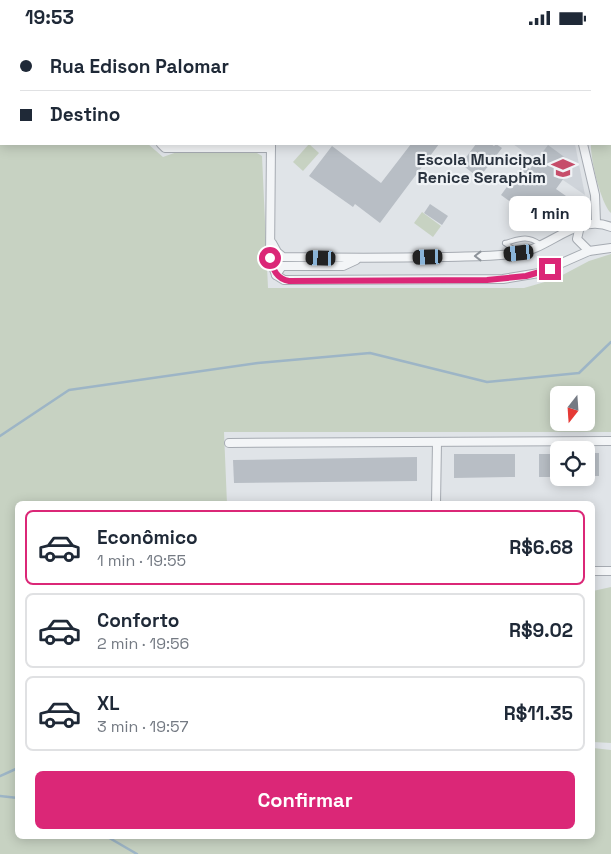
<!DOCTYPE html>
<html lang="pt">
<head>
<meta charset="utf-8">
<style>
  body { margin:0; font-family:"Space Grotesk",sans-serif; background:#f6f6f7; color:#1f2937; height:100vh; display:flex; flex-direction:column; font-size:19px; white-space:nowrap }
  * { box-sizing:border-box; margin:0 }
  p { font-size:16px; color:#747a83 }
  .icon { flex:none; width:28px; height:28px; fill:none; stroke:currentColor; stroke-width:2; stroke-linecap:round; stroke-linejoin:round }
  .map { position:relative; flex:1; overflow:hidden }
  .drawer { position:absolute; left:15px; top:466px; width:580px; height:338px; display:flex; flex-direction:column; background:#fff; border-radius:8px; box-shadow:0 2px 12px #0003 }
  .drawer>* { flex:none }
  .hud { position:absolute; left:0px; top:0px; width:611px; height:110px; box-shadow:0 2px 12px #0003; display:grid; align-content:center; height:110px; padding:0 20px; background:#fff }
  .needle { width:32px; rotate:197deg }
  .buttons { position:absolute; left:550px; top:351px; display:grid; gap:10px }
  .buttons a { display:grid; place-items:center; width:45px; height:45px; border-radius:8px; background:#fff; box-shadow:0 2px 12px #0003; font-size:25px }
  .end { position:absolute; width:22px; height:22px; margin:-11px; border:6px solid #db2777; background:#fff; box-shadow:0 0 0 2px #fff }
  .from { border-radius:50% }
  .bubble { position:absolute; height:35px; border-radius:8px; background:#fff; box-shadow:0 2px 12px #0003; font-size:16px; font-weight:700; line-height:35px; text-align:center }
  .car { position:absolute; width:15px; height:30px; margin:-15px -8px; border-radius:6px; box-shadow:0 0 4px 1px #0007; background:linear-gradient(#222 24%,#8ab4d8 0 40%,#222 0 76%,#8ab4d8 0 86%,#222 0) }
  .hud b { display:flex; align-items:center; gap:18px; height:48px; font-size:19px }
  .hud b+b { border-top:1px solid #e0e1e3 }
  .hud i { width:12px; height:12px; background:#1f2937 }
  ul { padding:9px 0 0; list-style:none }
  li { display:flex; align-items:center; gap:15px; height:75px; margin:0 10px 8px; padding:0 10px; border:2px solid #e0e1e3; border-radius:8px }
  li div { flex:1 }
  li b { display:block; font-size:19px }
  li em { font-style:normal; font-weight:700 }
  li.active { border-color:#db2777 }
  li>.icon { width:45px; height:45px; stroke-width:1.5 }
  .primary-button { display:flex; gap:10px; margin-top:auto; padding:10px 20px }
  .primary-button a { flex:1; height:58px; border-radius:8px; background:#db2777; color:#fff; font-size:20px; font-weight:700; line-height:58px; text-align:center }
  .status { display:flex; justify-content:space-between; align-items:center; height:35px; padding:0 25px; background:#fff; direction:ltr }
  .status svg { height:14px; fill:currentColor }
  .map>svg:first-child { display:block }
  .built { fill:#cfd4da }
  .green { fill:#c7d2c2; fill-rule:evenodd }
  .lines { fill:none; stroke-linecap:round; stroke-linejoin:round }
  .stream { stroke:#9db5c6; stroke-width:2.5 }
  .building { fill:#b8bec5 }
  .service-casing { stroke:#a6abb2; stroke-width:6 }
  .minor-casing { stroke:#a6abb2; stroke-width:10 }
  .service { stroke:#f3f5f7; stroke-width:4 }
  .minor { stroke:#f3f5f7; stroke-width:8 }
  .oneway { stroke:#8e949b }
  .route { stroke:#db2777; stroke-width:6 }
  .labels { text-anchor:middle; stroke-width:4.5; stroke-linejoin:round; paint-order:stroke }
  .poi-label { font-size:16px; font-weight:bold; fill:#2a333f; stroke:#f0f3f6; text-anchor:end }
</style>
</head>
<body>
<div class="status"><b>19:53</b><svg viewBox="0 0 49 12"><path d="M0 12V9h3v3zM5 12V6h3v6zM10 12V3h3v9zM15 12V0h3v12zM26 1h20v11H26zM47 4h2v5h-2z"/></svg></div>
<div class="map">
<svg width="611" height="819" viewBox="0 0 611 819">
  <rect width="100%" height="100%" fill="#e0e4e8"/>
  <!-- built -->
  <path class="built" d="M513 109H575L585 160 563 145Z"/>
  <!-- green -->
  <g class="green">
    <path d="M0 0 24 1H1V109H148L163 122 177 117 257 118 262 121 268 253H524L555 244 589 226 611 219V397H224L227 469H18V801H592L593 713 611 715V819H0ZM559 360H586V388H559Z"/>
    <path d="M600 0H611V178C601 169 590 123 591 109H610V1H599Z"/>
    <path d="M309 109 319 118 303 136 293 127Z"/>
    <path d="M422 177 441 191 433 202 414 188Z"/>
    <path d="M611 552V708L593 707V556Z"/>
  </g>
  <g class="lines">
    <!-- stream -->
    <g class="stream">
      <path d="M0 401 69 355 258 328 370 318 487 347 579 338 611 307"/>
      <path d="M0 741 18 733"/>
      <path d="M0 761 18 763"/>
      <path d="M106 801 137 819"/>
    </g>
  </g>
  <!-- building -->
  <g class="building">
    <path d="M411 109H439L380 188 355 169 353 172 309 141 332 111 381 148Z"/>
    <path d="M476 109H491L494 111 496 109 502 113 479 143 461 129Z"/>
    <path d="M548 110 574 129 556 154 566 161 544 191 501 160 524 129 530 134Z"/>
    <path d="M430 169 448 181 442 190 424 178Z"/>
    <rect x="586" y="418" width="13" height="23"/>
    <path d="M454 419H515V442L454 443Z"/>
    <rect x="539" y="419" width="16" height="23"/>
    <path d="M417 422V446L234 448 233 425Z"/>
  </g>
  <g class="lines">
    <defs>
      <g id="service">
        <path d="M505 208C520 204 526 200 540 209"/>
        <path d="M505 208 517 217"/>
      </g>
      <g id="minor">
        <path d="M32 0 33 1"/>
        <path d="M271 1 272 0"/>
        <path d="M590 1 591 0"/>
        <path d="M161 109 165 113H271"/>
        <path d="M271 109 270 223 276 240 284 245 503 244 539 238 589 216 611 213"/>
        <path d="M583 109 595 160 596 188"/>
        <path d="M580 191 577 204 589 216"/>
        <path d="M272 208 277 217 283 222C337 223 390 223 443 222 468 221 494 222 519 218 550 213 578 178 611 192"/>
        <path d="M276 240 282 231H343L356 225"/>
        <path d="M229 408 611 406"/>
        <path d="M436 469 437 407"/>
        <path d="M592 536H611"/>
      </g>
    </defs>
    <!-- service casing -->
    <use href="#service" class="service-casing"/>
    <!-- minor casing -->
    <use href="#minor" class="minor-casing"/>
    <!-- service -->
    <use href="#service" class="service"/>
    <!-- minor -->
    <use href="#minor" class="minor"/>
  </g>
  <!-- one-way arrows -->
  <defs><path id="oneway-chevron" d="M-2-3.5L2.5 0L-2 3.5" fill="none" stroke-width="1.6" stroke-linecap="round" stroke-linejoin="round" transform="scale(1.25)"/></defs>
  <use class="oneway" href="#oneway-chevron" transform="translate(478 221) rotate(180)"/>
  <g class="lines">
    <!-- route -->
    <path class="route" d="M270 223C273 235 277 244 289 246L487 245 526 241 550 234"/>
  </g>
  <!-- icons -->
  <defs>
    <symbol id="school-bare" viewBox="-9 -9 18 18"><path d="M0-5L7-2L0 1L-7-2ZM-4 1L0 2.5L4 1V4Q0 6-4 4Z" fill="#c64d6a" stroke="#f0f3f6" stroke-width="2.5" paint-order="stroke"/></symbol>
  </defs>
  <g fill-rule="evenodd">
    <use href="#school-bare" x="547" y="117" width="32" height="32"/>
  </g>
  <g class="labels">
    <!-- poi labels -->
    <g class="poi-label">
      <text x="546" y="130">Escola Municipal<tspan x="546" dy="18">Renice Seraphim</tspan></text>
    </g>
  </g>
</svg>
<div class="buttons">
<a><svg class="needle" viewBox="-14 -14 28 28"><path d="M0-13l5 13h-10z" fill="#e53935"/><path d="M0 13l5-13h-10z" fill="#747a83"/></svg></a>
<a><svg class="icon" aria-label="locate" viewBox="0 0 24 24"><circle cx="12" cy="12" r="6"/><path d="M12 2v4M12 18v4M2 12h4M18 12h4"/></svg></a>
</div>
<i class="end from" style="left:270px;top:223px"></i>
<i class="end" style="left:550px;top:234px"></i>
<div class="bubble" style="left:509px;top:161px;width:82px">1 min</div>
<i class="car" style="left:519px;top:218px;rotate:264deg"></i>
<i class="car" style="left:428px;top:222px;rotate:268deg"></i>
<i class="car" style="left:321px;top:223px;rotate:272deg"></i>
<div class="hud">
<b><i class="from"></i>Rua Edison Palomar</b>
<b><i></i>Destino</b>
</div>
<section class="drawer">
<ul>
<li class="active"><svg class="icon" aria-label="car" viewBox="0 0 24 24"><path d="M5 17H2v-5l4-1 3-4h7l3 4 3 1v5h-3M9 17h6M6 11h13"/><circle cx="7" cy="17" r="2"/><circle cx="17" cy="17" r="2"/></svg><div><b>Econômico</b><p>1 min · 19:55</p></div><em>R$6.68</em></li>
<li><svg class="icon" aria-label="car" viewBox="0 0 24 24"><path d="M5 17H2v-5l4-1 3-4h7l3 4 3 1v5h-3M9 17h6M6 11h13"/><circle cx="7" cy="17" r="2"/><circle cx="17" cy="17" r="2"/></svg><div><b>Conforto</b><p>2 min · 19:56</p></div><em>R$9.02</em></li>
<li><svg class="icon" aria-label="car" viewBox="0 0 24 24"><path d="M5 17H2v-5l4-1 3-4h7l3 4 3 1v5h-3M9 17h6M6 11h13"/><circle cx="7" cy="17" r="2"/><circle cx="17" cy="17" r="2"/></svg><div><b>XL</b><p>3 min · 19:57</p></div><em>R$11.35</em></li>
</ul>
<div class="primary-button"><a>Confirmar</a></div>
</section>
</div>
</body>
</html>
